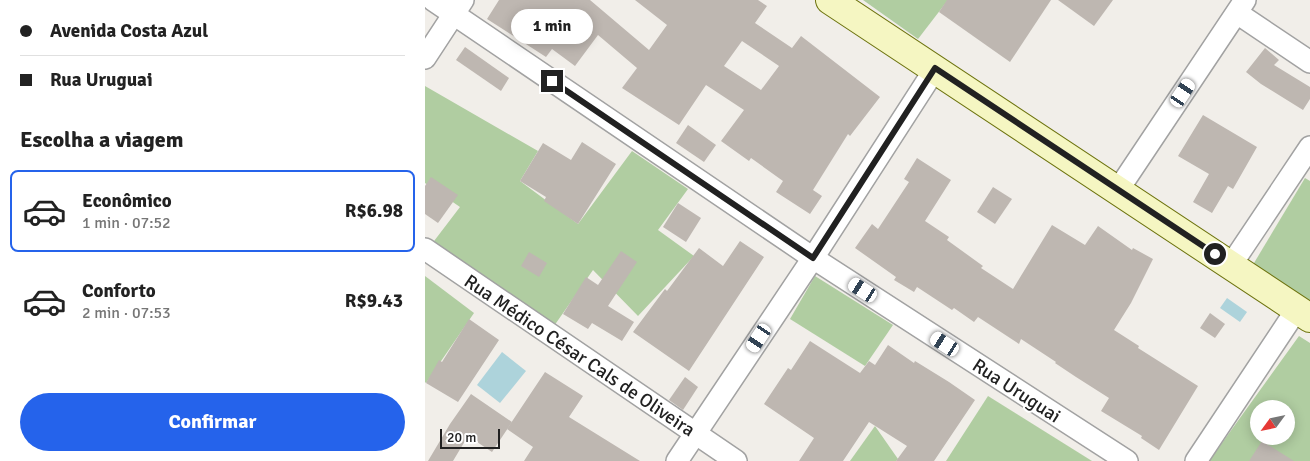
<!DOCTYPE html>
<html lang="pt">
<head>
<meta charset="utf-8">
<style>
  body { margin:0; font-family:Signika,sans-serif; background:#f2f2f2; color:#222; height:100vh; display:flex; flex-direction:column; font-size:19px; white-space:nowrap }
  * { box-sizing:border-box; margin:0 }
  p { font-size:16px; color:#767676 }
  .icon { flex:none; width:28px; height:28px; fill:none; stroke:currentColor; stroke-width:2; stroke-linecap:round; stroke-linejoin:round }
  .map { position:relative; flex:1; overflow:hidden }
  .sheet { display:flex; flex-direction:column; background:#fff; width:425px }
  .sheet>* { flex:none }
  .guide { display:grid; align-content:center; height:110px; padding:0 20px; background:#fff }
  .needle { width:32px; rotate:237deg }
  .tools { position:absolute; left:825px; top:400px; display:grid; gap:10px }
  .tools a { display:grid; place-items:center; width:45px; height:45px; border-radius:50%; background:#fff; box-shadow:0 2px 12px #0003; font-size:25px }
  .scale { position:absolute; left:15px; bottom:12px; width:60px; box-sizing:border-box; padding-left:5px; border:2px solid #212121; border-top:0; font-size:14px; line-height:18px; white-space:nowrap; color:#212121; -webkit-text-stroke:4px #fff; paint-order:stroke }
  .end { position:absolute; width:22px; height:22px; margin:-11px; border:6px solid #212121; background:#fff; box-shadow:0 0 0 2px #fff }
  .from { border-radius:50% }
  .bubble { position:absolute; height:35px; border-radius:18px; background:#fff; box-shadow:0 2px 12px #0003; font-size:16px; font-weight:700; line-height:35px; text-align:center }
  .car { position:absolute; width:15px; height:30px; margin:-15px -8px; border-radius:6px; box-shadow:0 0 4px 1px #0007; background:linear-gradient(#fff 24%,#345 0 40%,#fff 0 76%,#345 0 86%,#fff 0) }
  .guide b { display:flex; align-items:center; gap:18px; height:48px; font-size:19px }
  .guide b+b { border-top:1px solid #e0e0e0 }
  .guide i { width:12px; height:12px; background:#222 }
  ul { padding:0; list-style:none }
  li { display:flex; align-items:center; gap:15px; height:82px; margin:0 10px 8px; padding:0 10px; border:2px solid transparent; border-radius:8px }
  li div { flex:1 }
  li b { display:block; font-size:19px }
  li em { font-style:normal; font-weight:700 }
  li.on { border-color:#2563eb }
  li>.icon { width:45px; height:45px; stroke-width:1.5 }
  h2 { padding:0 20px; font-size:22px; line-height:60px }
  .primary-button { display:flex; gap:10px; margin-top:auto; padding:10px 20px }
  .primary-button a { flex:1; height:58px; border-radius:30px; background:#2563eb; color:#fff; font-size:20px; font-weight:700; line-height:58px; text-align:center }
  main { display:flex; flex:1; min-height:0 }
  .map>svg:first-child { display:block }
  .forest { fill:#b0cda1; fill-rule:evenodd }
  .water { fill:#add3db }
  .building { fill:#beb7b1; fill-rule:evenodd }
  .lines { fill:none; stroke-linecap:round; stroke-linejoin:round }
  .street-casing { stroke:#a2a2a2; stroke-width:24 }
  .secondary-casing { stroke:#6d730e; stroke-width:30 }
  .street { stroke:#fff; stroke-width:21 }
  .secondary { stroke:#f5f6c2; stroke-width:28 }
  .route { stroke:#212121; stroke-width:6 }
  .labels { text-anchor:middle; stroke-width:4; stroke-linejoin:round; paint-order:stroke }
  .street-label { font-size:19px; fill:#212121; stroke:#fff }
</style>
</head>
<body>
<main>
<section class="sheet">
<div class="guide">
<b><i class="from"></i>Avenida Costa Azul</b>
<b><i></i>Rua Uruguai</b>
</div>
<h2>Escolha a viagem</h2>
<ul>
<li class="on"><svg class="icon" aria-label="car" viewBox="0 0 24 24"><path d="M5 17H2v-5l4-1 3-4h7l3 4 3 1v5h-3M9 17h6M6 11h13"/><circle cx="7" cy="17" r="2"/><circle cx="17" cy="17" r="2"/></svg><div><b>Econômico</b><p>1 min · 07:52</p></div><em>R$6.98</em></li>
<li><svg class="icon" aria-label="car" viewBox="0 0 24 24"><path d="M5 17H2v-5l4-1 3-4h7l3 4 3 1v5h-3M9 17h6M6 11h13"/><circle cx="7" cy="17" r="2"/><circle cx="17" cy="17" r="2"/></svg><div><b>Conforto</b><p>2 min · 07:53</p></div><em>R$9.43</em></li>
</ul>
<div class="primary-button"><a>Confirmar</a></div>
</section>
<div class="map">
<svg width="885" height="461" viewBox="0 0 885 461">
  <rect width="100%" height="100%" fill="#f1eee9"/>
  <!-- forest -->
  <g class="forest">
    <path d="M438 0H523L493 39Z"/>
    <path d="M0 86 113 151 95 181 153 224 207 151 263 189 233 230 269 256 213 316 168 270 129 326 6 245 35 207 0 183Z"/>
    <path d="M880 178 885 181V305L826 268Z"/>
    <path d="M0 276 49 313 1 383 0 382Z"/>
    <path d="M390 276 468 325 440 366 365 319Z"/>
    <path d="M874 336 885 343V461H784ZM834 409H861V436H834Z"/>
    <path d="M563 396 667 461H521Z"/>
    <path d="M450 426 473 459 471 461H425Z"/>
  </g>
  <!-- water -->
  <g class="water">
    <path d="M802 298 822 312 815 322 795 308Z"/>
    <path d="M77 352 101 371 75 403 52 385Z"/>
  </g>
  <!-- building -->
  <g class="building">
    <path d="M74 0H165L224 50 242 25 210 0H333L342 6 330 23 367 48 376 36 455 97 425 136 423 134 388 190 397 196 385 214 351 192 358 181 326 158 324 161 296 141 319 110 281 85 254 125 197 88 212 68 173 35 150 66 127 49 121 57 62 19ZM317 41 354 66 336 90 299 66Z"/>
    <path d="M522 0H626L585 62 514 12Z"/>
    <path d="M633 0H688L669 26Z"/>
    <path d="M40 47 84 78 76 91 31 60Z"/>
    <path d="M840 48 854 60 849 65 885 87V99L878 110 836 84 821 72Z"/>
    <path d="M778 115 832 147 808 189 803 186 787 213 768 202 784 174 753 156Z"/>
    <path d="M263 125 291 145 279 162 251 143Z"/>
    <path d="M157 142 191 164 153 224 119 201 121 197 95 181 118 143 146 160Z"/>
    <path d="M492 158 526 180 500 221 524 237 522 240 558 266 556 268 588 289 627 225 660 245 673 226 707 250 708 248 728 259 706 303 689 330 714 346 713 348 773 386 734 450 716 438 717 436 676 411 684 398 651 377 630 363 631 362 596 339 594 344 553 317 549 322 529 308 527 310 492 287 489 292 469 280 471 277 430 248 447 224 453 229 484 182 479 179Z"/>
    <path d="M6 177 33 195 13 223 0 214V186Z"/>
    <path d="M568 187 587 199 570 224 552 212Z"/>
    <path d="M253 203 276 218 261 242 238 227Z"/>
    <path d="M315 241 339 257 264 371 208 332 240 289 242 291 274 248 298 266Z"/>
    <path d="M196 251 212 262 183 306 209 322 197 341 167 323 163 329 138 314 161 277 173 285Z"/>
    <path d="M104 252 122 263 114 277 96 266Z"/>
    <path d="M785 313 800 324 790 338 775 328Z"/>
    <path d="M44 319 74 340 33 402 1 383 14 360 17 362Z"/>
    <path d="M385 341 435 373 444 361 450 365 463 345 489 363 490 361 524 382 550 400 509 461H471L482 446 444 422 418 461H374L389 438 339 404 363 368 366 370Z"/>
    <path d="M120 372 158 396 144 417 215 461H99L108 447 82 429Z"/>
    <path d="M260 377 273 387 258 410 244 400Z"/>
    <path d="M46 394 87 422 67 452 43 436 28 461H3L25 424Z"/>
    <path d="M837 441 869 461H824Z"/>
  </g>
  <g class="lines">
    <defs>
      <g id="street">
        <path d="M8 0 388 258 702 461"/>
        <path d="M812 13 885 62"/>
        <path d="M0 58 38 0"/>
        <path d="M693 190 820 0"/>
        <path d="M0 249 311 461"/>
        <path d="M806 265 885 147"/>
        <path d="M252 461 388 258 510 69"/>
        <path d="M771 461 872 309"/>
      </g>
      <path id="secondary" d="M405 0 885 318"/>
    </defs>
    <!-- street casing -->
    <use href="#street" class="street-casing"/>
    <!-- secondary casing -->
    <use href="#secondary" class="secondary-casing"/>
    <!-- street -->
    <use href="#street" class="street"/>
    <!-- secondary -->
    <use href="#secondary" class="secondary"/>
  </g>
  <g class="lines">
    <!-- route -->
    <path class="route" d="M127 81 388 258 510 68 790 254"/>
  </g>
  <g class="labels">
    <!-- street labels -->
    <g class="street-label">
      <text transform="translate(155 355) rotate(34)" y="7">Rua Médico César Cals de Oliveira</text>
      <text transform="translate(592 390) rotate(33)" y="7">Rua Uruguai</text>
    </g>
  </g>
</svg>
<div class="tools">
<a><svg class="needle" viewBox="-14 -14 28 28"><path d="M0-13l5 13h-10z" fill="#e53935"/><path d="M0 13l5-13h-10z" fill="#767676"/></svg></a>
</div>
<div class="scale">20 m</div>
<i class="end from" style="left:790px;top:254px"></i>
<i class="end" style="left:127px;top:81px"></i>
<div class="bubble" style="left:86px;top:9px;width:82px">1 min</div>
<i class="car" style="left:758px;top:93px;rotate:34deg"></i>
<i class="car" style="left:438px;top:290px;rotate:303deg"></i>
<i class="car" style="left:334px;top:338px;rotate:214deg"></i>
<i class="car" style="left:520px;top:344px;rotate:303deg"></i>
</div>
</main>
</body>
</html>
